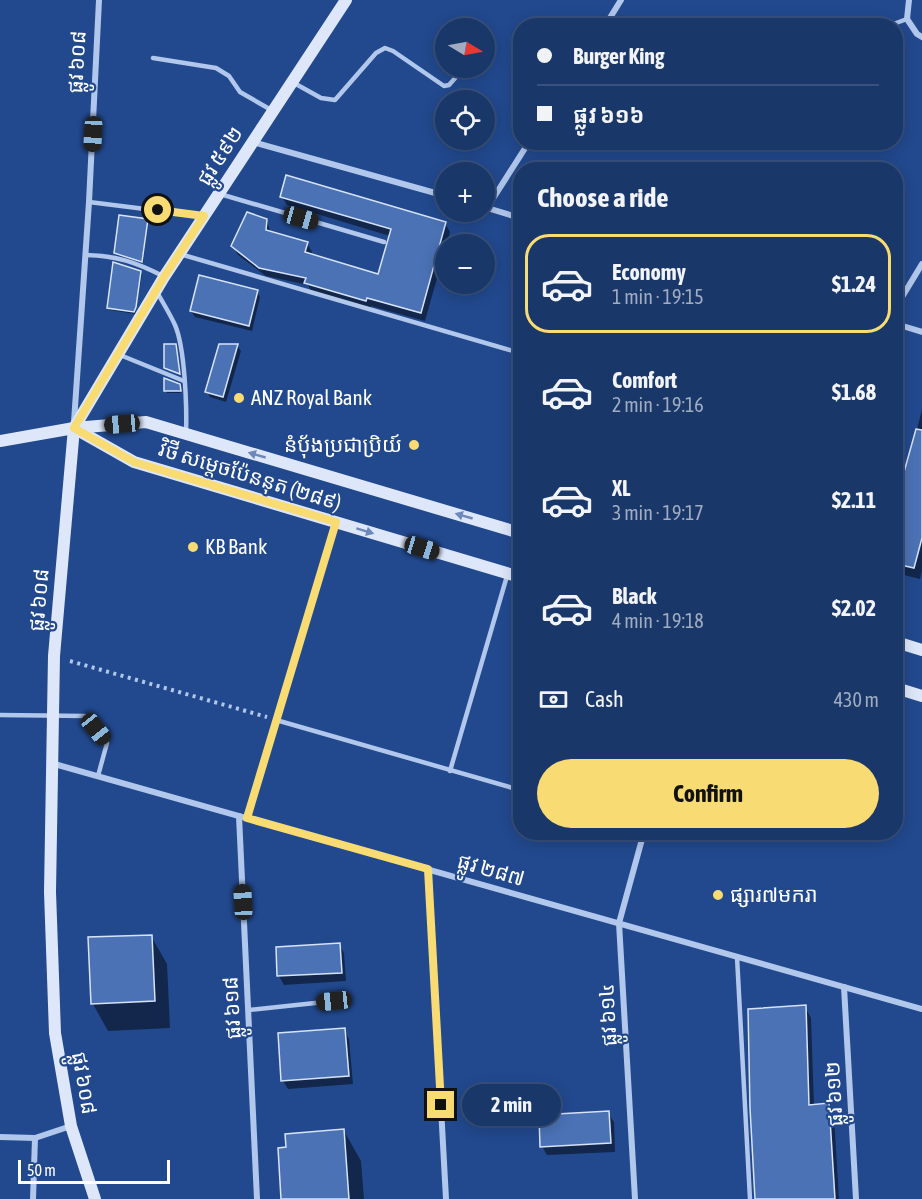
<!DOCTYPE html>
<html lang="en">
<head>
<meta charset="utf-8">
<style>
  body { margin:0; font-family:"Asap Condensed","Noto Sans Khmer",sans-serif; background:#274272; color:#f1f3f6; height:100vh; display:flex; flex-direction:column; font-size:22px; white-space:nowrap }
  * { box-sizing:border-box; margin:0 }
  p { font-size:20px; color:#9facc1 }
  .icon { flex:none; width:33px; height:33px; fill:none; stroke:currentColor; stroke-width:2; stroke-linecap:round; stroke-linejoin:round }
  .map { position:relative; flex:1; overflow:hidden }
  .sheet { position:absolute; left:513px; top:162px; width:390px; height:678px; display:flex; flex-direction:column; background:#1a376a; border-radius:24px; box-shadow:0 3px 15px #0003,0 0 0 2px #38517e }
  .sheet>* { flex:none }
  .banner { position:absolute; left:513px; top:18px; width:390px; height:132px; border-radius:24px; box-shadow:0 3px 15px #0003,0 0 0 2px #38517e; display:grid; align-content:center; height:132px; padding:0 24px; background:#1a376a }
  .needle { width:39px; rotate:100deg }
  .buttons { position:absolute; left:435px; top:18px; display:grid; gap:12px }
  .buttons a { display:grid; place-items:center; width:60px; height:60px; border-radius:50%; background:#1a376a; box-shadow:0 3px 15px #0003,0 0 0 2px #38517e; font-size:30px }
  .scale { position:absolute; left:18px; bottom:15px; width:152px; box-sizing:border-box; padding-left:6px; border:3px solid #fff; border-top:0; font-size:16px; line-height:21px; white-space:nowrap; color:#fff; -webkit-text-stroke:4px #22498e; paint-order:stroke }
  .end { position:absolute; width:27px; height:27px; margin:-14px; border:8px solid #f8db73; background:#111; box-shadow:0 0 0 3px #111 }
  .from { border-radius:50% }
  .bubble { position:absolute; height:42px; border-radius:21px; background:#1a376a; box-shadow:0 3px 15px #0003,0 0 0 2px #38517e; font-size:20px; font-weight:700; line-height:42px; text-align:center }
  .car { position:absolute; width:18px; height:36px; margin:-18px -9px; border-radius:8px; box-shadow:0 0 4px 2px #0007; background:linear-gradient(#222 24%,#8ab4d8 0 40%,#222 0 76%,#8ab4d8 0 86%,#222 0) }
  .banner b { display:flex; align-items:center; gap:21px; height:57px; font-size:22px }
  .banner b+b { border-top:2px solid #38517e }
  .banner i { width:15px; height:15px; background:#f1f3f6 }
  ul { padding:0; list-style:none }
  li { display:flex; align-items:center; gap:18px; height:99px; margin:0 12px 9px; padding:0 12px; border:3px solid transparent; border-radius:24px }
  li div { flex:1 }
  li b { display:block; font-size:22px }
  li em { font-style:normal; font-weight:700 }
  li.on { border-color:#f8db73 }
  li>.icon { width:54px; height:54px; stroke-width:1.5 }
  h2 { padding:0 24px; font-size:27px; line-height:72px }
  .pay { display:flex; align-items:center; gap:15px; height:66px; padding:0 24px; font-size:22px }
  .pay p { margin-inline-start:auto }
  .action { display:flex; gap:12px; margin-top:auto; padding:12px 24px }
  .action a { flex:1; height:69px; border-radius:36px; background:#f8db73; color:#111; font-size:24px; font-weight:700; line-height:69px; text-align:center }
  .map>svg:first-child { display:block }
  .shadow { fill:#0007 }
  .building { fill:#4b72b5; stroke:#d6e3f9; stroke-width:1.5 }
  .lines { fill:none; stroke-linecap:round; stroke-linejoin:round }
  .path { stroke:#b1c7ec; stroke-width:4; stroke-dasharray:3 4.5; stroke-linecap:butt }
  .lane { stroke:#b1c7ec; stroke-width:4.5 }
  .street { stroke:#b1c7ec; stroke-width:6 }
  .secondary { stroke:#dde7f9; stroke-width:12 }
  .oneway { fill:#6d88b9 }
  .route { stroke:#f8db73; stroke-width:8 }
  .poi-dot { fill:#f8db73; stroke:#22498e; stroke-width:2 }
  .labels { text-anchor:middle; stroke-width:4.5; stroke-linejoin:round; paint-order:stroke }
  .street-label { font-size:21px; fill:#fff; stroke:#22498e }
  .poi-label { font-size:21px; fill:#fff; stroke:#22498e; text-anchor:start }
</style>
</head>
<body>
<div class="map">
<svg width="922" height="1199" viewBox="0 0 922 1199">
  <rect width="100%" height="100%" fill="#22498e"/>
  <!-- shadow -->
  <g class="shadow">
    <path d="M282 197 445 223 450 232 425 321 371 306 370 309 311 291 308 285 266 276 238 255 233 246 266 220 271 233 307 243 312 252 311 255 379 276 390 236 287 205Z"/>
    <path d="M147 220 148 223 143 263 117 255 116 253Z"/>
    <path d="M140 272 142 275 135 314 110 310 108 308Z"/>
    <path d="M257 291 260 297 252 331 195 317 191 311Z"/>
    <path d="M237 345 241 351 226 402 210 397 207 391Z"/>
    <path d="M166 380 179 386 181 393H167Z"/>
    <path d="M922 409V571L920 579 896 573V471L906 474Z"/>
    <path d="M151 936 167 964 170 1028 108 1031 93 1004Z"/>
    <path d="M339 945 344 953 346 981 284 985 279 976 277 948Z"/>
    <path d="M805 1007 811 1018 814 1106 828 1105 834 1116 839 1199H757Z"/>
    <path d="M344 1030 349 1039 353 1084 288 1089 283 1081Z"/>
    <path d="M608 1113 614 1122 615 1152 547 1155 542 1146Z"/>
    <path d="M344 1131 361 1161 364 1199H283Z"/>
  </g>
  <!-- building -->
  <g class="building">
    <path d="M286 175 446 222 421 313 367 298 366 301 304 283 306 278 259 268 231 246 247 212 267 219 266 230 308 242 305 252 378 274 391 229 280 197Z"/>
    <path d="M119 215 148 219 142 262 114 253Z"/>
    <path d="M113 262 141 271 136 307 134 312 107 308Z"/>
    <path d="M199 275 258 290 249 326 190 311Z"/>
    <path d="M164 344H176L180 374 164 368Z"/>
    <path d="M219 344H238L223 397 205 392Z"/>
    <path d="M164 378 180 384 181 391H164Z"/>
    <path d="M916 429 922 430V538L914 568 896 564V470L904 472Z"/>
    <path d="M152 935 155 1001 91 1004 88 937Z"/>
    <path d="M340 943 342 973 277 976 276 947Z"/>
    <path d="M806 1005 809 1105 829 1103 835 1199H755L750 1108 748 1009Z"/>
    <path d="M345 1028 349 1076 281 1081 278 1033Z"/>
    <path d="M609 1111 611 1143 540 1147 539 1115Z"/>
    <path d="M344 1129 349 1199H281L278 1148 286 1147 285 1134Z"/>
  </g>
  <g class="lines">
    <!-- path -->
    <path class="path" d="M70 661 267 717"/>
    <!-- lane -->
    <g class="lane">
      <path d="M888 26 907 19"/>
      <path d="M153 58 216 68 229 76 240 92 273 111"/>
      <path d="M294 83 321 98 335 100 376 53 385 48 393 51 444 86 449 85 464 68"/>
      <path d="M220 194 384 242"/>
      <path d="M89 202 201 216"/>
      <path d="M180 254 520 353"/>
      <path d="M86 255C118 256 135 262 163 276"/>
      <path d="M157 292C163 303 170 314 175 325 185 348 187 408 186 434"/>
      <path d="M120 355 184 381"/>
      <path d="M0 715 85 716 107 743 98 776"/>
      <path d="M276 720 520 790"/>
      <path d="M450 771 507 576"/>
      <path d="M247 818 336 522"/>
      <path d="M737 957 750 1199"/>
      <path d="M249 1010 334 1001"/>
    </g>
    <!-- street -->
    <g class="street">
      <path d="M909 0 907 19 917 34 922 37"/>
      <path d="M605 26 621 0"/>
      <path d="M253 142 446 196"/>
      <path d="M484 207 520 218"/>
      <path d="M487 208 529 142"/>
      <path d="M896 307 922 264"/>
      <path d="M896 324 922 332"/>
      <path d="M74 422 89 202 99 0"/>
      <path d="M51 763 922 1009"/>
      <path d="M239 816 257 1199"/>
      <path d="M428 869 446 1199"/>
      <path d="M844 987 856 1199"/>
      <path d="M0 1137 35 1138 71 1126"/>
      <path d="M33 1199 35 1138"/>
      <path d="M635 1199 619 923 644 832"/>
    </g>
    <!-- secondary -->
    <g class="secondary">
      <path d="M74 428 134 462 520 577"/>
      <path d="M0 441 74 428 146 422 520 533"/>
      <path d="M896 642 922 650"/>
      <path d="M896 688 922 696"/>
      <path d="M95 1199 71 1126 55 1033 50 892 54 656 74 428 164 277 346 0"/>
    </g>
  </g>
  <!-- one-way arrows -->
  <defs><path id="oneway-solid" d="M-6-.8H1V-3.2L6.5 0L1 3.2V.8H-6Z" transform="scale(1.5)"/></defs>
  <g class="oneway">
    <use href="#oneway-solid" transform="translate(257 455) rotate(-164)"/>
    <use href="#oneway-solid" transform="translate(464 516) rotate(-164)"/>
    <use href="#oneway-solid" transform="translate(365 531) rotate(17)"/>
  </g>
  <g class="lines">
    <!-- route -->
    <path class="route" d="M158 210 204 216 164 277 74 428 134 462 336 522 247 818 428 869 441 1105"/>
  </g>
  <!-- markers -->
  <g class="poi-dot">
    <circle cx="239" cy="398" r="6"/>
    <circle cx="414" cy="445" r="6"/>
    <circle cx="193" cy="547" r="6"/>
    <circle cx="718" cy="895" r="6"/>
  </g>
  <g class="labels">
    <!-- street labels -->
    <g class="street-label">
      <text transform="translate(77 62) rotate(-87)" y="7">ផ្លូវ ៦០៨</text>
      <text transform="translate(220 156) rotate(-57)" y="7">ផ្លូវ ៥៩២</text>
      <text transform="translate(250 476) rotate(17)" y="7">វិថី សម្តេចប៉ែននុត (២៨៩)</text>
      <text transform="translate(39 600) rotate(-85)" y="7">ផ្លូវ ៦០៨</text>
      <text transform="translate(491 870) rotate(16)" y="7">ផ្លូវ ២៨៧</text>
      <text transform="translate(232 1008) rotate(-93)" y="7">ផ្លូវ ៦១៨</text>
      <text transform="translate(608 1015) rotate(-93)" y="7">ផ្លូវ ៦១៤</text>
      <text transform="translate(84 1083) rotate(80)" y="7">ផ្លូវ ៦០៨</text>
      <text transform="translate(834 1094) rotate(-93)" y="7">ផ្លូវ ៦១២</text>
    </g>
    <!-- poi labels -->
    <g class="poi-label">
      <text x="251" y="405">ANZ Royal Bank</text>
      <text x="402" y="452" text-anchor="end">នំបុ័ងប្រជាប្រិយ៍</text>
      <text x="205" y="554">KB Bank</text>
      <text x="730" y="902">ផ្សារ៧មករា</text>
    </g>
  </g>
</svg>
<div class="buttons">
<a><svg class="needle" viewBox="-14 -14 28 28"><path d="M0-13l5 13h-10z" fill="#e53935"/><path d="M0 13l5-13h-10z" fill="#9facc1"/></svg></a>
<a><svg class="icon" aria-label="locate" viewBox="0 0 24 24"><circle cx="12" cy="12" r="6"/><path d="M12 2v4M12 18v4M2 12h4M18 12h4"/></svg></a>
<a>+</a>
<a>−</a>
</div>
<div class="scale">50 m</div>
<i class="end from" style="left:158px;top:210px"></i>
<i class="end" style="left:441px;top:1105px"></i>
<div class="bubble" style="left:462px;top:1084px;width:99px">2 min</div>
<i class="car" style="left:93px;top:134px;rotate:183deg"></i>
<i class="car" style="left:301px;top:218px;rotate:106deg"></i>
<i class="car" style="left:122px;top:424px;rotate:265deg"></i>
<i class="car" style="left:422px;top:548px;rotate:107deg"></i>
<i class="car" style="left:96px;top:729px;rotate:141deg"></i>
<i class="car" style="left:243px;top:902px;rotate:357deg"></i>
<i class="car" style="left:334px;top:1001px;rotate:264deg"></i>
<div class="banner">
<b><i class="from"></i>Burger King</b>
<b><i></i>ផ្លូវ ៦១៦</b>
</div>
<section class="sheet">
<h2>Choose a ride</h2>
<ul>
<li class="on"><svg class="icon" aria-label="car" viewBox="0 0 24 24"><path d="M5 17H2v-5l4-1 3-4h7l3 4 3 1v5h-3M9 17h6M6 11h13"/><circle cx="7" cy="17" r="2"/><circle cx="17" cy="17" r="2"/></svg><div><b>Economy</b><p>1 min · 19:15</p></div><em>$1.24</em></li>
<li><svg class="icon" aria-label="car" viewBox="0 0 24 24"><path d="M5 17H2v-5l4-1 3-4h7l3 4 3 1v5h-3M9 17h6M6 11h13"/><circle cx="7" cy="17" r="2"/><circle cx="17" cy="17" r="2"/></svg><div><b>Comfort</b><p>2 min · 19:16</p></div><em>$1.68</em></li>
<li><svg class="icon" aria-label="car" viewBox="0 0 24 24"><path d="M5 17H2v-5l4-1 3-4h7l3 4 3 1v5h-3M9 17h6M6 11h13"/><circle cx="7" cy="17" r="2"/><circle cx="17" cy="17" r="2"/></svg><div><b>XL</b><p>3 min · 19:17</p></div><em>$2.11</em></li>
<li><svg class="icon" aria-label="car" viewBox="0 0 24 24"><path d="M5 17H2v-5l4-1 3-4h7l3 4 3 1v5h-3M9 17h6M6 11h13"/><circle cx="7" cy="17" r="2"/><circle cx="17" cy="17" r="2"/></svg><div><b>Black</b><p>4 min · 19:18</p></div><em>$2.02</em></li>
</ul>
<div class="pay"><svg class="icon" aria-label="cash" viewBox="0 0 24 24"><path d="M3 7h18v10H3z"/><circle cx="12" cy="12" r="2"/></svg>Cash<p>430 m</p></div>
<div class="action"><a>Confirm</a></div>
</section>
</div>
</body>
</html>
